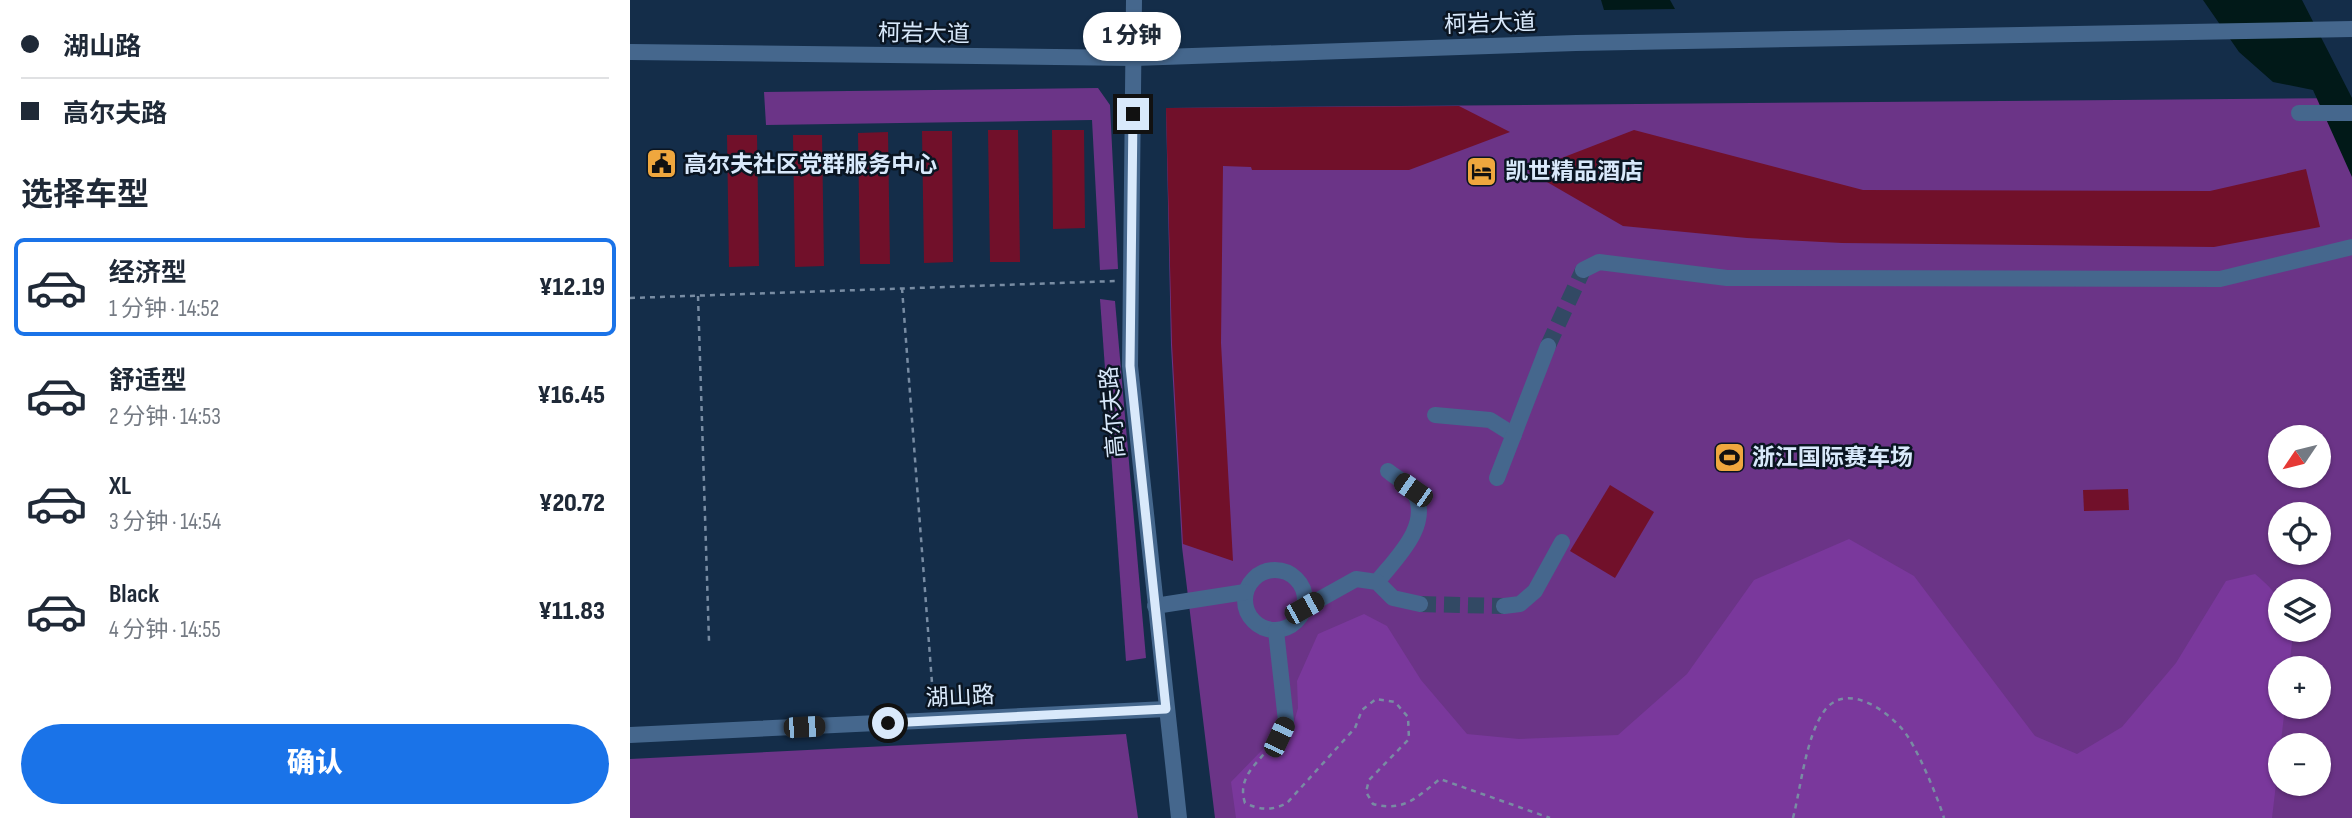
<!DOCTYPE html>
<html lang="zh">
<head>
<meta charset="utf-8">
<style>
  body { margin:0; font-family:"Sofia Sans Condensed","Noto Sans SC",sans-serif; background:#f2f2f3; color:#1f2937; height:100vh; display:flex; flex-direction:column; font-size:26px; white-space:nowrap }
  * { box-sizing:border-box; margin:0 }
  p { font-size:23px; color:#747a83 }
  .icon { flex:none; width:38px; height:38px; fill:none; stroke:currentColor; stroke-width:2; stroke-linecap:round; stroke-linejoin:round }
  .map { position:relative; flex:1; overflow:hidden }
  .details { display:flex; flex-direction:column; background:#fff; width:630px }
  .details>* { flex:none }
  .top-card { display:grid; align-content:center; height:154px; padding:0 21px; background:#fff }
  .needle { width:46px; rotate:235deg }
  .fabs { position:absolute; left:1638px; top:425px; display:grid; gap:14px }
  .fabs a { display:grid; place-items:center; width:63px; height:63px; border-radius:50%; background:#fff; box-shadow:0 2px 5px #0004; font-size:35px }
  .end { position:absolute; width:32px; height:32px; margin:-16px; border:9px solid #d9e9fb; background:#111; box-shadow:0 0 0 4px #111 }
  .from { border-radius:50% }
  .bubble { position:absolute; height:49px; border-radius:24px; background:#fff; box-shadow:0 2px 5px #0004; font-size:23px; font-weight:800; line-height:49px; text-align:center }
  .car { position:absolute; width:21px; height:42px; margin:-21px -10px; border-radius:9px; box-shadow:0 0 5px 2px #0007; background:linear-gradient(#222 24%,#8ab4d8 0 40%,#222 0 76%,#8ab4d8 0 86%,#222 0) }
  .top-card b { display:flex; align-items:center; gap:24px; height:66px; font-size:26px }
  .top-card b+b { border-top:2px solid #e0e1e3 }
  .top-card i { width:18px; height:18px; background:#1f2937 }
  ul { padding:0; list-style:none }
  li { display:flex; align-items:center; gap:21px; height:98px; margin:0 14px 10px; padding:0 7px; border:4px solid transparent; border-radius:10px }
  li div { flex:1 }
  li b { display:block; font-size:26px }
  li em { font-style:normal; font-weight:800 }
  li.active { border-color:#1a73e8 }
  li>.icon { width:63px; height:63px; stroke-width:1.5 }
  h2 { padding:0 21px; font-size:32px; line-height:84px }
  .action { display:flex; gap:14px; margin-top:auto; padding:14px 21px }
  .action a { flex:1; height:80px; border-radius:42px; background:#1a73e8; color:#fff; font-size:28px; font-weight:800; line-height:80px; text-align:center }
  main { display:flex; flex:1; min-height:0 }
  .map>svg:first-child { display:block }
  .green { fill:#6b3487; fill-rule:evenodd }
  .forest { fill:#7a389c }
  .water { fill:#011918 }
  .building { fill:#71102a }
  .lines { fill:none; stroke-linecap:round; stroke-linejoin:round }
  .minor-tunnel { stroke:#324964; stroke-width:16; stroke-dasharray:16 8; stroke-linecap:butt }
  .path { stroke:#788ca3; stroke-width:2.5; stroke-dasharray:5 5; stroke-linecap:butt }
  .minor { stroke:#45678d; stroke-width:16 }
  .route { stroke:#d9e9fb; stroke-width:9 }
  .labels { text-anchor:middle; stroke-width:5; stroke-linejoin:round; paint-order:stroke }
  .street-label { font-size:23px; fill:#d9e9fb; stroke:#0a1522 }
  .poi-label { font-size:23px; font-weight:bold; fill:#d9e9fb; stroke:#0a1522; text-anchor:start }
</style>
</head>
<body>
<main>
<section class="details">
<div class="top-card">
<b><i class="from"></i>湖山路</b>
<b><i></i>高尔夫路</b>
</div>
<h2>选择车型</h2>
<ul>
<li class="active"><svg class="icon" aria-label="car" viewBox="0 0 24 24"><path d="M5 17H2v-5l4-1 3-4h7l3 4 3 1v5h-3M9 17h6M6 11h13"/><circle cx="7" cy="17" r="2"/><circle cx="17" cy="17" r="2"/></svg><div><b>经济型</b><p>1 分钟 · 14:52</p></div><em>¥12.19</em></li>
<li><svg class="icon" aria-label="car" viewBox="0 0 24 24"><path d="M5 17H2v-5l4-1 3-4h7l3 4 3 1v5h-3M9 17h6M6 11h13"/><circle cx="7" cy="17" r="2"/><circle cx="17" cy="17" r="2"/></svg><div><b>舒适型</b><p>2 分钟 · 14:53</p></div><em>¥16.45</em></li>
<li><svg class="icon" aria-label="car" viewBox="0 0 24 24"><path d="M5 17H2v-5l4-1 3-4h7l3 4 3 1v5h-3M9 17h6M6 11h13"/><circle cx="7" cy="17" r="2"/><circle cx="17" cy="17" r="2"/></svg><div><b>XL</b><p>3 分钟 · 14:54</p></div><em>¥20.72</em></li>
<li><svg class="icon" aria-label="car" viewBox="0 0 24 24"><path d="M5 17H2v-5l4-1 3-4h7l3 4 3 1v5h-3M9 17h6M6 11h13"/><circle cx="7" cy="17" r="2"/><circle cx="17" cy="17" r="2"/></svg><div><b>Black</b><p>4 分钟 · 14:55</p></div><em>¥11.83</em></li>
</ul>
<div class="action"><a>确认</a></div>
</section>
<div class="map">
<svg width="1722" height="818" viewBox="0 0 1722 818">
  <rect width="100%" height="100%" fill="#142d49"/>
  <!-- green -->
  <g class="green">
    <path d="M468 88 480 105 488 269 470 270 462 120 136 125 134 92Z"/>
    <path d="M1722 98V818H585L552 547 541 345 536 108ZM1650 438H1689V476H1650ZM1650 514H1689V553H1650ZM1650 592H1689V630H1650ZM1650 668H1689V707H1650ZM1650 746H1689V784H1650Z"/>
    <path d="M470 299 485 301 516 658 496 661Z"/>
    <path d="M496 734 508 818H0V759Z"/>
  </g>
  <!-- forest -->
  <path class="forest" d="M1219 539 1284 576 1405 736 1447 754 1492 727 1546 663 1596 581 1625 574C1649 594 1650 599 1650 630H1661L1663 634 1659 668H1650V707H1655L1642 818H606L601 782 635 747 659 740 668 708 667 681 688 634 734 614 757 626 791 680 837 734 889 739 988 735 1057 674 1124 580Z"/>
  <!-- water -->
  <g class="water">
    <path d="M971 0H1040L1045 9 974 10Z"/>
    <path d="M1573 0H1672L1722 98V177L1683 90 1643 82 1609 52Z"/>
  </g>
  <!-- building -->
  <g class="building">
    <path d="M829 106 880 132 779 170H622L621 167 593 166 591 343 603 561 553 544 542 344 536 108Z"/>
    <path d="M358 130H388L390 262H360Z"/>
    <path d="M422 130H454L455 228 423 229Z"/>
    <path d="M1004 130 1233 190 1580 191 1676 169 1690 227 1584 247 1212 243 1117 238 993 226 898 171Z"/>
    <path d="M292 131H322L323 262 294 263Z"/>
    <path d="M258 132 260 264H230L228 133Z"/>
    <path d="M97 135H127L129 266 99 267Z"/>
    <path d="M163 135H192L194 266 165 267Z"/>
    <path d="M980 485 1024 512 985 578 940 551Z"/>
    <path d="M1498 489 1499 510 1454 511 1453 490Z"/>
  </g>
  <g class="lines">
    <!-- minor-tunnel -->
    <g class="minor-tunnel">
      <path d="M918 346 953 270"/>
      <path d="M790 604 874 606"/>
    </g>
    <!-- path -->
    <g class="path">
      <path d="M272 288 302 683"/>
      <path d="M68 296 79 641"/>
      <path d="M0 298 486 281"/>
      <path d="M640 747C625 765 607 779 615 803 630 810 642 811 657 803L725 728 732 710 746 699 765 702 778 717 779 739 739 780 736 792 743 804C774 812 786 798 810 779L920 818"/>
      <path d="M1163 818C1171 787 1176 735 1195 710 1217 682 1256 710 1273 730 1286 745 1308 798 1314 818"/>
    </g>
    <!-- minor -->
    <g class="minor">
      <path d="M504 0 500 366 549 818"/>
      <path d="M0 52 504 58 946 43 1722 29"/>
      <path d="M1669 113H1722"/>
      <path d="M953 270 969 262 1097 278 1590 279 1722 247"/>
      <path d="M805 415 860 420 884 435"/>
      <path d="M867 478 918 346"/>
      <circle cx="645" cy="600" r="30"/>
      <path d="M747 582C767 557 802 525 784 492 779 484 765 477 758 471"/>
      <path d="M525 606 615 592"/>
      <path d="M874 606 890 604 905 591 932 542"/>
      <path d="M674 608 726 579 747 582 763 598 790 604"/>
      <path d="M646 631 656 721 649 737"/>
      <path d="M0 735 536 709"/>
    </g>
  </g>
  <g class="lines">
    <!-- route -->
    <path class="route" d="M258 723 536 709 500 366 503 114"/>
  </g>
  <!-- icons -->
  <defs>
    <symbol id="civic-square" viewBox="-11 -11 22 22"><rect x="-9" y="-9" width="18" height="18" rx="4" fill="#efa73e" stroke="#0a1522"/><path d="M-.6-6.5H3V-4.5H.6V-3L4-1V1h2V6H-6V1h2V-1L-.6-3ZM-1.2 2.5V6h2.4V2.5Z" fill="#111"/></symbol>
    <symbol id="hotel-square" viewBox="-11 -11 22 22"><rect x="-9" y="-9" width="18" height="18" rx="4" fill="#efa73e" stroke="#0a1522"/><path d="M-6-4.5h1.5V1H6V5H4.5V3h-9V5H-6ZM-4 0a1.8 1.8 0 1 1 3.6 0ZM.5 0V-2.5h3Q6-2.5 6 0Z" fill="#111"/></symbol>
    <symbol id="stadium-square" viewBox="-11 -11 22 22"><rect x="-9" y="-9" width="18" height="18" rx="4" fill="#efa73e" stroke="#0a1522"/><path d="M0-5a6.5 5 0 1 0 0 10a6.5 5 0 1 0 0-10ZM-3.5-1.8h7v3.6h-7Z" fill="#111"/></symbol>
  </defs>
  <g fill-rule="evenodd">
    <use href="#civic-square" x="14" y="146" width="35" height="35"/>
    <use href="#hotel-square" x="834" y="154" width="35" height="35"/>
    <use href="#stadium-square" x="1082" y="440" width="35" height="35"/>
  </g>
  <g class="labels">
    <!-- street labels -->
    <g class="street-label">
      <text transform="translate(860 23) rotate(-2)" y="8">柯岩大道</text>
      <text transform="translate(294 33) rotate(1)" y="8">柯岩大道</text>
      <text transform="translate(482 412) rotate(-95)" y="8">高尔夫路</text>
      <text transform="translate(330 696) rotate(-3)" y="8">湖山路</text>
    </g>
    <!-- poi labels -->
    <g class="poi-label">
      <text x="54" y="172">高尔夫社区党群服务中心</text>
      <text x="875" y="179">凯世精品酒店</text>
      <text x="1122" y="465">浙江国际赛车场</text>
    </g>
  </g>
</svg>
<div class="fabs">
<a><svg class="needle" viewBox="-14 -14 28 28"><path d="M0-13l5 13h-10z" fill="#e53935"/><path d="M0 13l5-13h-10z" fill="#747a83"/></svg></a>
<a><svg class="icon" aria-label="locate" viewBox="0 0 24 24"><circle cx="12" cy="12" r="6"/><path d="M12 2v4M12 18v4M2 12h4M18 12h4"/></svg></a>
<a><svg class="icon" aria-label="layers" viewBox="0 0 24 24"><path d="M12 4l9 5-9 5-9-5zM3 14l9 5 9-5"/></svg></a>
<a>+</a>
<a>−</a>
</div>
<i class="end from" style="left:258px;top:723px"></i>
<i class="end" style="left:503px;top:114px"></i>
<div class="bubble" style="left:453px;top:12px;width:98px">1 分钟</div>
<i class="car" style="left:783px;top:490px;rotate:305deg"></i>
<i class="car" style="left:674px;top:608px;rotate:61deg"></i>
<i class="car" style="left:174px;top:727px;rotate:87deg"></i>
<i class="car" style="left:649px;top:737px;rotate:25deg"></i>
</div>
</main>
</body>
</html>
